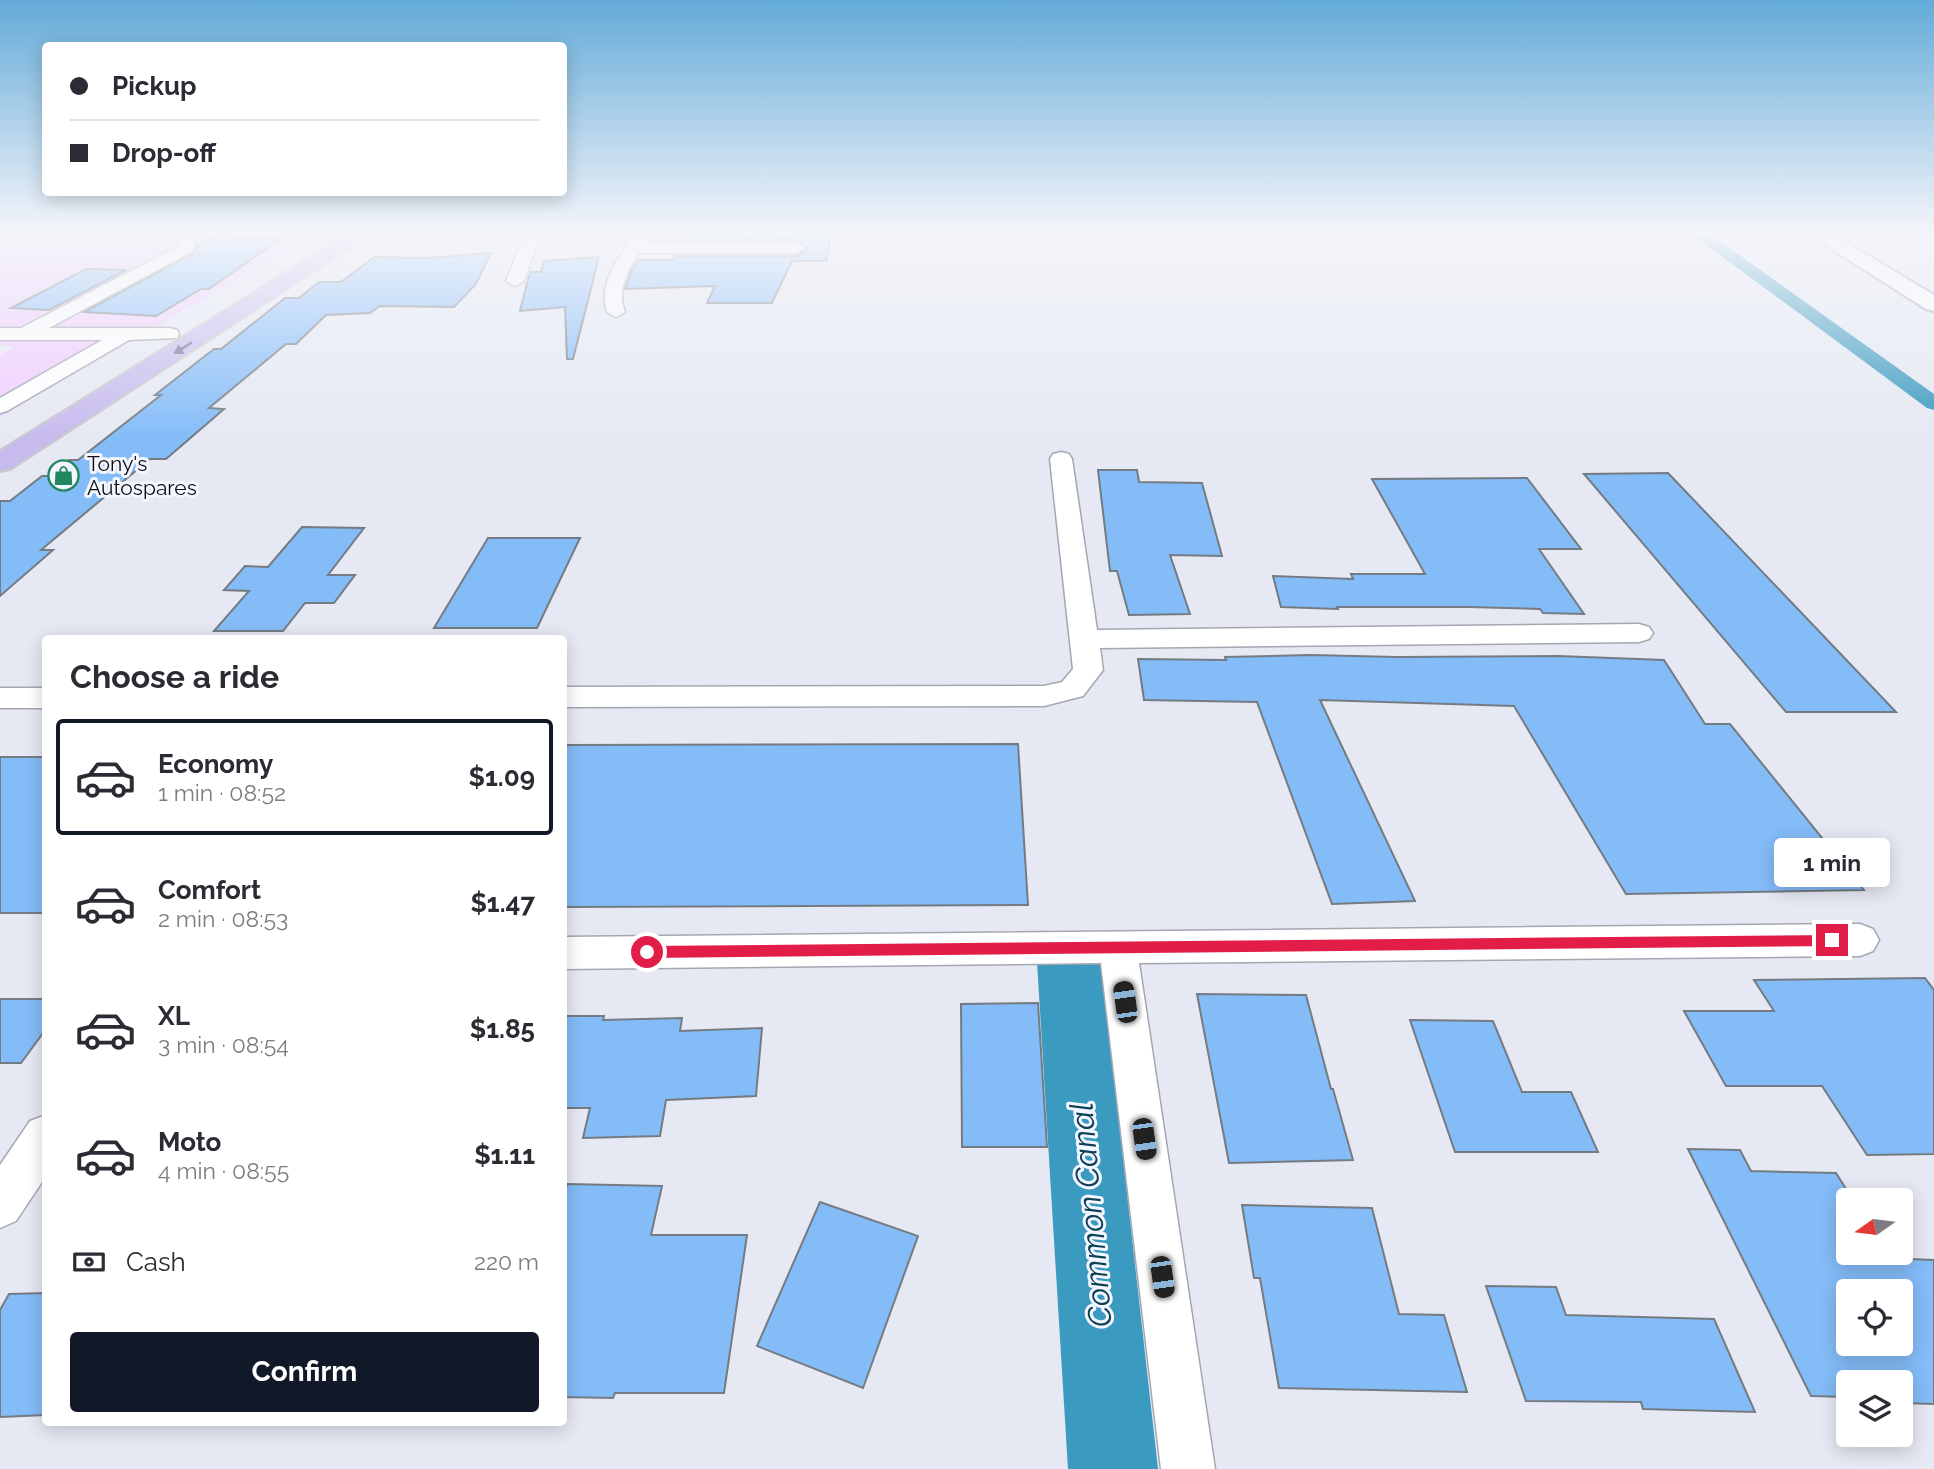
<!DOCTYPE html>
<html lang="en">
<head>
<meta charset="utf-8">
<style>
  body { margin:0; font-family:Raleway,sans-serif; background:#f7f7f7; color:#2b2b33; height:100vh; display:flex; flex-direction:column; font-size:26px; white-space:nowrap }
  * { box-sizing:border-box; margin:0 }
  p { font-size:23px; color:#7c7c81 }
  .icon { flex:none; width:38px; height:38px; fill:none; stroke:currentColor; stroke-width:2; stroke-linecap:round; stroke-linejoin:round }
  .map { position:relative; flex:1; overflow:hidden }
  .drawer { position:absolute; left:42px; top:635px; width:525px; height:791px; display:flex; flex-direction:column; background:#fff; border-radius:7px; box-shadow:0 4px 18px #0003 }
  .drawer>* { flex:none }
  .banner { position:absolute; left:42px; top:42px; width:525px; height:154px; border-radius:7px; box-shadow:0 4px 18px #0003; display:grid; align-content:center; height:154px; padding:0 28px; background:#fff }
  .needle { width:46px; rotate:256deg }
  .tools { position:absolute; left:1836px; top:1188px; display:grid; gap:14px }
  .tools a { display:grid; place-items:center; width:77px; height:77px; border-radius:7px; background:#fff; box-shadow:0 4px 18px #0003; font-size:35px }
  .end { position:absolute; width:32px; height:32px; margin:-16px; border:9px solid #e11d48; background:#fff; box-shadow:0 0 0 4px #fff }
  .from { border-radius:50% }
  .bubble { position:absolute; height:49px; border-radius:7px; background:#fff; box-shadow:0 4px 18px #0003; font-size:23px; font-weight:700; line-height:49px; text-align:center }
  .car { position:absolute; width:21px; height:42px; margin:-21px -10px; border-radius:9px; box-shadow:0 0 5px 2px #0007; background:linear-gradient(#222 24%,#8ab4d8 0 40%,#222 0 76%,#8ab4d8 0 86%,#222 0) }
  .banner b { display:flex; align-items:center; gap:24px; height:66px; font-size:26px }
  .banner b+b { border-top:2px solid #e1e1e2 }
  .banner i { width:18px; height:18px; background:#2b2b33 }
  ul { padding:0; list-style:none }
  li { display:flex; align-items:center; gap:21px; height:116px; margin:0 14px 10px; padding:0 14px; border:4px solid transparent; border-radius:7px }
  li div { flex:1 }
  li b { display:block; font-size:26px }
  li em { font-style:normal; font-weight:700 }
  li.active { border-color:#111827 }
  li>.icon { width:63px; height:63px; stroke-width:1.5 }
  h2 { padding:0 28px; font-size:32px; line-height:84px }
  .pay { display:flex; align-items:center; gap:18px; height:77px; padding:0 28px; font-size:26px }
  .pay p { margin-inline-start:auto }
  .button { display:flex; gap:14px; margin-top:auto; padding:14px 28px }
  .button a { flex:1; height:80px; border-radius:7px; background:#111827; color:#fff; font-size:28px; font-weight:700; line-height:80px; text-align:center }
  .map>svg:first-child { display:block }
  .green { fill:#f0cdfe }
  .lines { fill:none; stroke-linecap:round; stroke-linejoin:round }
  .canal { fill:#3b9ac0; fill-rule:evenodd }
  .river { fill:#3b9ac0; fill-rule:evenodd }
  .building { fill:#84bcf8; stroke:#747b82; stroke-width:2; fill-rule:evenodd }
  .minor-casing { stroke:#a4a7b1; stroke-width:3 }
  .secondary-casing { stroke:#a4a7b1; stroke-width:4 }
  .primary-casing { stroke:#cacaca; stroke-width:4 }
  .minor { fill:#fff; fill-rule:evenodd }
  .secondary { fill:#fff; fill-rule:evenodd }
  .primary { fill:#c7bbee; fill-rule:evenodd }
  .oneway { fill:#736d8a }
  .route { fill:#e11d48 }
  .labels { text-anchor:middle; stroke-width:6; stroke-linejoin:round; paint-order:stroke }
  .far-poi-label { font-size:21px; fill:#0c0d10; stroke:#f4f6ff; text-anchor:start }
  .near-water-label { font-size:32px; font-style:italic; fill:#0a4156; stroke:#f4f6ff }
</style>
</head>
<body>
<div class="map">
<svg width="1934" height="1469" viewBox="0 0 1934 1469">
  <rect width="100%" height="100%" fill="#e6e9f3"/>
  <!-- green -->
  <path class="green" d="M0 232H251L308 239 0 417V355L14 347 0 346Z"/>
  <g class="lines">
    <!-- canal -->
    <path class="canal" d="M1689 232H1707L1934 394V410L1927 408Z"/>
    <!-- river -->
    <path class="river" d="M1069 935 1092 943 1101 962 1158 1469H1068L1037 962 1046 943Z"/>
  </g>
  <!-- building -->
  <g class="building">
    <path d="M832 232 826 261H792L772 303H707L715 286 625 289 631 272 639 260H673L675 256H797L807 249 797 240H683L686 234Z"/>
    <path d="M218 236 280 239 209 289H201L156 316 84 312 194 253 196 247Z"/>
    <path d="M491 253 476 284 454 307 380 306 370 313 326 315 296 344H286L209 408 224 409 166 459H150L41 550H53L0 596V501H10L42 476H48L69 460H78L161 395H155L214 349H221L285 298H299L319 282H341L374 257 429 258Z"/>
    <path d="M599 257 573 359H567L565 307 520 311 529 276 530 272H541L544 261Z"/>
    <path d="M86 269 126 270 49 310 11 308Z"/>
    <path d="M1098 470H1137L1139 482 1202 483 1222 556 1170 555 1190 614 1129 615 1117 571H1110Z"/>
    <path d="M1668 473 1896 712H1786L1584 474Z"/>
    <path d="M1527 478 1581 549H1539L1584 614 1543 613 1540 609 1469 607H1337L1338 609 1281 607 1273 576 1353 579 1351 574H1425L1372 479Z"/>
    <path d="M302 527 364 528 328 575H355L334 603H305L283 631H214L249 591 224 590 245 566 268 567Z"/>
    <path d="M488 538H580L537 628H434Z"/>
    <path d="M1311 655 1397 657 1558 656 1664 660 1705 724H1730L1864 890 1626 894 1514 706 1320 700 1415 901 1332 904 1257 702 1144 700 1138 659 1226 660 1225 657Z"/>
    <path d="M1018 744 1028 905 564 907V745Z"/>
    <rect x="0" y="757" width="46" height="156"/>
    <path d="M1925 978 1934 990V1154L1867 1155 1822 1086H1726L1684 1011H1774L1754 980Z"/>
    <path d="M1197 994 1306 995 1331 1089H1333L1353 1160 1229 1163Z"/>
    <path d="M0 999H46V1029L21 1063H0Z"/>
    <path d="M1038 1003 1047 1147H962L961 1004Z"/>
    <path d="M564 1016H604L603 1020 682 1018 680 1031 762 1028 756 1096 666 1100 660 1136 583 1138 590 1108H564Z"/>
    <path d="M1410 1020 1493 1021 1522 1092H1571L1598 1152H1455Z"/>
    <path d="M1688 1149 1740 1150 1751 1171 1836 1173 1848 1192V1253H1884L1887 1258 1934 1260V1404L1900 1403V1382H1848V1397L1811 1396ZM1848 1292H1900V1344H1848Z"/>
    <path d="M567 1184 662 1186 651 1235H747L724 1393H615L613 1398 564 1397V1196Z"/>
    <path d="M820 1202 918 1236 863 1388 757 1346Z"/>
    <path d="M1242 1205 1372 1208 1399 1314 1444 1315 1467 1392 1279 1388 1260 1278H1254Z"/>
    <path d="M1486 1286 1556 1287 1566 1315 1714 1319 1755 1412 1643 1409 1641 1402 1526 1401Z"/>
    <path d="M46 1293V1415L0 1417V1310L9 1294Z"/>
  </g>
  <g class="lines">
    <defs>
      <g id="minor">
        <path d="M181 232H197L193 251 49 328H170L177 330 179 334 177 338 129 340 7 411 0 413V398L102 340H0V328H21L179 246Z"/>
        <path d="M292 232H327L336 237 328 242 294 235Z"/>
        <path d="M354 232H653L646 243H797L805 248 797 253H639C627 271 617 291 625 312L616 317 607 312C598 285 616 260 632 240L539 239 524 281 515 286 506 281 523 239H361L355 237Z"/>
        <path d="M1061 452 1069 454 1072 459 1097 630 1639 624 1649 627 1653 633 1649 639 1639 642 1100 648 1103 670 1083 696 1044 706 564 707V687L1044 686 1062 682 1073 669 1050 459 1053 454Z"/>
        <rect x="0" y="688" width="46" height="20"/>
        <path d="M1860 924 1873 929 1879 940 1873 951 1860 956 1139 963 1215 1469H1161L1101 963 564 969V937Z"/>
        <path d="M46 1115V1176L16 1221 0 1228V1165L30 1121Z"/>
      </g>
      <path id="secondary" d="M1805 232H1829L1934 295V311L1926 309Z"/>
      <path id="primary" d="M351 232H374L10 469 0 471V451Z"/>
    </defs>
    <!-- minor casing -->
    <use href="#minor" class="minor-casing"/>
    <!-- secondary casing -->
    <use href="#secondary" class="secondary-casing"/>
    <!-- primary casing -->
    <use href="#primary" class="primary-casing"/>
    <!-- minor -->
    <use href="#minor" class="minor"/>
    <!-- secondary -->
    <use href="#secondary" class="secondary"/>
    <!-- primary -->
    <use href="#primary" class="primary"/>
  </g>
  <!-- one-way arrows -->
  <defs><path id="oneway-solid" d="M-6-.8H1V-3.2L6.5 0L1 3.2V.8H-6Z" transform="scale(1.75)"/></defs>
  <use class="oneway" href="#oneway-solid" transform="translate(183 348) rotate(148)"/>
  <!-- sky -->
  <linearGradient id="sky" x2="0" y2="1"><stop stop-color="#63aad8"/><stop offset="0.53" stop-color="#f4f5fa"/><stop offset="1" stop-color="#f4f5fa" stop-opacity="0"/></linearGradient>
  <rect width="1934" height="438" fill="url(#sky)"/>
  <!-- route -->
  <path class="route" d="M1832 935 1839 940 1832 946 647 958 640 952 647 946Z"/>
  <!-- icons -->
  <defs>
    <symbol id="shop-ring" viewBox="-11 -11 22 22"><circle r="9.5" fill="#f4f6ff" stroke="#22865f" stroke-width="1.5"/><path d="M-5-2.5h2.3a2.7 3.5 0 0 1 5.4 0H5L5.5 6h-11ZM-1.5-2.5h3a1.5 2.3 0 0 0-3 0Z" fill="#22865f"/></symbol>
  </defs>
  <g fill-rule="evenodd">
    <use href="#shop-ring" x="46" y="458" width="35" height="35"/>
  </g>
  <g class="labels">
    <!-- far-poi labels -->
    <g class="far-poi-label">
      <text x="87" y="471">Tony's<tspan x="87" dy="24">Autospares</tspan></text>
    </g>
    <!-- near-water labels -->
    <g class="near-water-label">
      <text transform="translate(1091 1215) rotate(-95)" y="11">Common Canal</text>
    </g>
  </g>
</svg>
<div class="tools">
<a><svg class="needle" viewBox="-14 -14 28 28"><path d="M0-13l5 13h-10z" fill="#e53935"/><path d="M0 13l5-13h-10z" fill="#7c7c81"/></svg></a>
<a><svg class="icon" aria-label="locate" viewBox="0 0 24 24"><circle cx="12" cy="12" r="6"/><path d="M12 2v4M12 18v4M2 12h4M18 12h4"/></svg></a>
<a><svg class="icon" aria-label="layers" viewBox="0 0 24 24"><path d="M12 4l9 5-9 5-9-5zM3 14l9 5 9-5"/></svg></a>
</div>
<i class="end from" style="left:647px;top:952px"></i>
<i class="end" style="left:1832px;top:940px"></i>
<div class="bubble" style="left:1774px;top:838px;width:116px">1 min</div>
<i class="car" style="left:1125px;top:1002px;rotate:352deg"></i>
<i class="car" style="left:1144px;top:1139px;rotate:172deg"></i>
<i class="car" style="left:1162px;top:1277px;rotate:172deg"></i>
<div class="banner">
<b><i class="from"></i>Pickup</b>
<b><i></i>Drop-off</b>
</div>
<section class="drawer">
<h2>Choose a ride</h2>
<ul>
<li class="active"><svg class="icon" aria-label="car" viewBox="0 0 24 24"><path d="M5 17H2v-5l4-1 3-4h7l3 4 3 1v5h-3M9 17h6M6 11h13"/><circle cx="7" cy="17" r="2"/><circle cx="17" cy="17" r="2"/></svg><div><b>Economy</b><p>1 min · 08:52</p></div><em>$1.09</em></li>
<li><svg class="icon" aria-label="car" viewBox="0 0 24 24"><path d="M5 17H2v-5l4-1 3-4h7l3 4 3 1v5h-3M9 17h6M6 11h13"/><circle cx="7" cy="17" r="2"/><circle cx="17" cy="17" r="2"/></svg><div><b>Comfort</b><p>2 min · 08:53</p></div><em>$1.47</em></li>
<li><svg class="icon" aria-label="car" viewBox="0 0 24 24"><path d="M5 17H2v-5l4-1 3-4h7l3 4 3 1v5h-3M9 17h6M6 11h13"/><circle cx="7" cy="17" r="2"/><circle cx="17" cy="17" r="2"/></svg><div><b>XL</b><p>3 min · 08:54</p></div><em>$1.85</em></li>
<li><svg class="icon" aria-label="car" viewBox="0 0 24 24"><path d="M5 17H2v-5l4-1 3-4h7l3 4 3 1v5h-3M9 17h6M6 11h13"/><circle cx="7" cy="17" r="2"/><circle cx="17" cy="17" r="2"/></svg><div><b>Moto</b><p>4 min · 08:55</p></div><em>$1.11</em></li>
</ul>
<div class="pay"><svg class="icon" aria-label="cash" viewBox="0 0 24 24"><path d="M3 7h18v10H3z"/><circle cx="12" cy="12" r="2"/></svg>Cash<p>220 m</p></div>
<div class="button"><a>Confirm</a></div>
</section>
</div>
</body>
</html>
